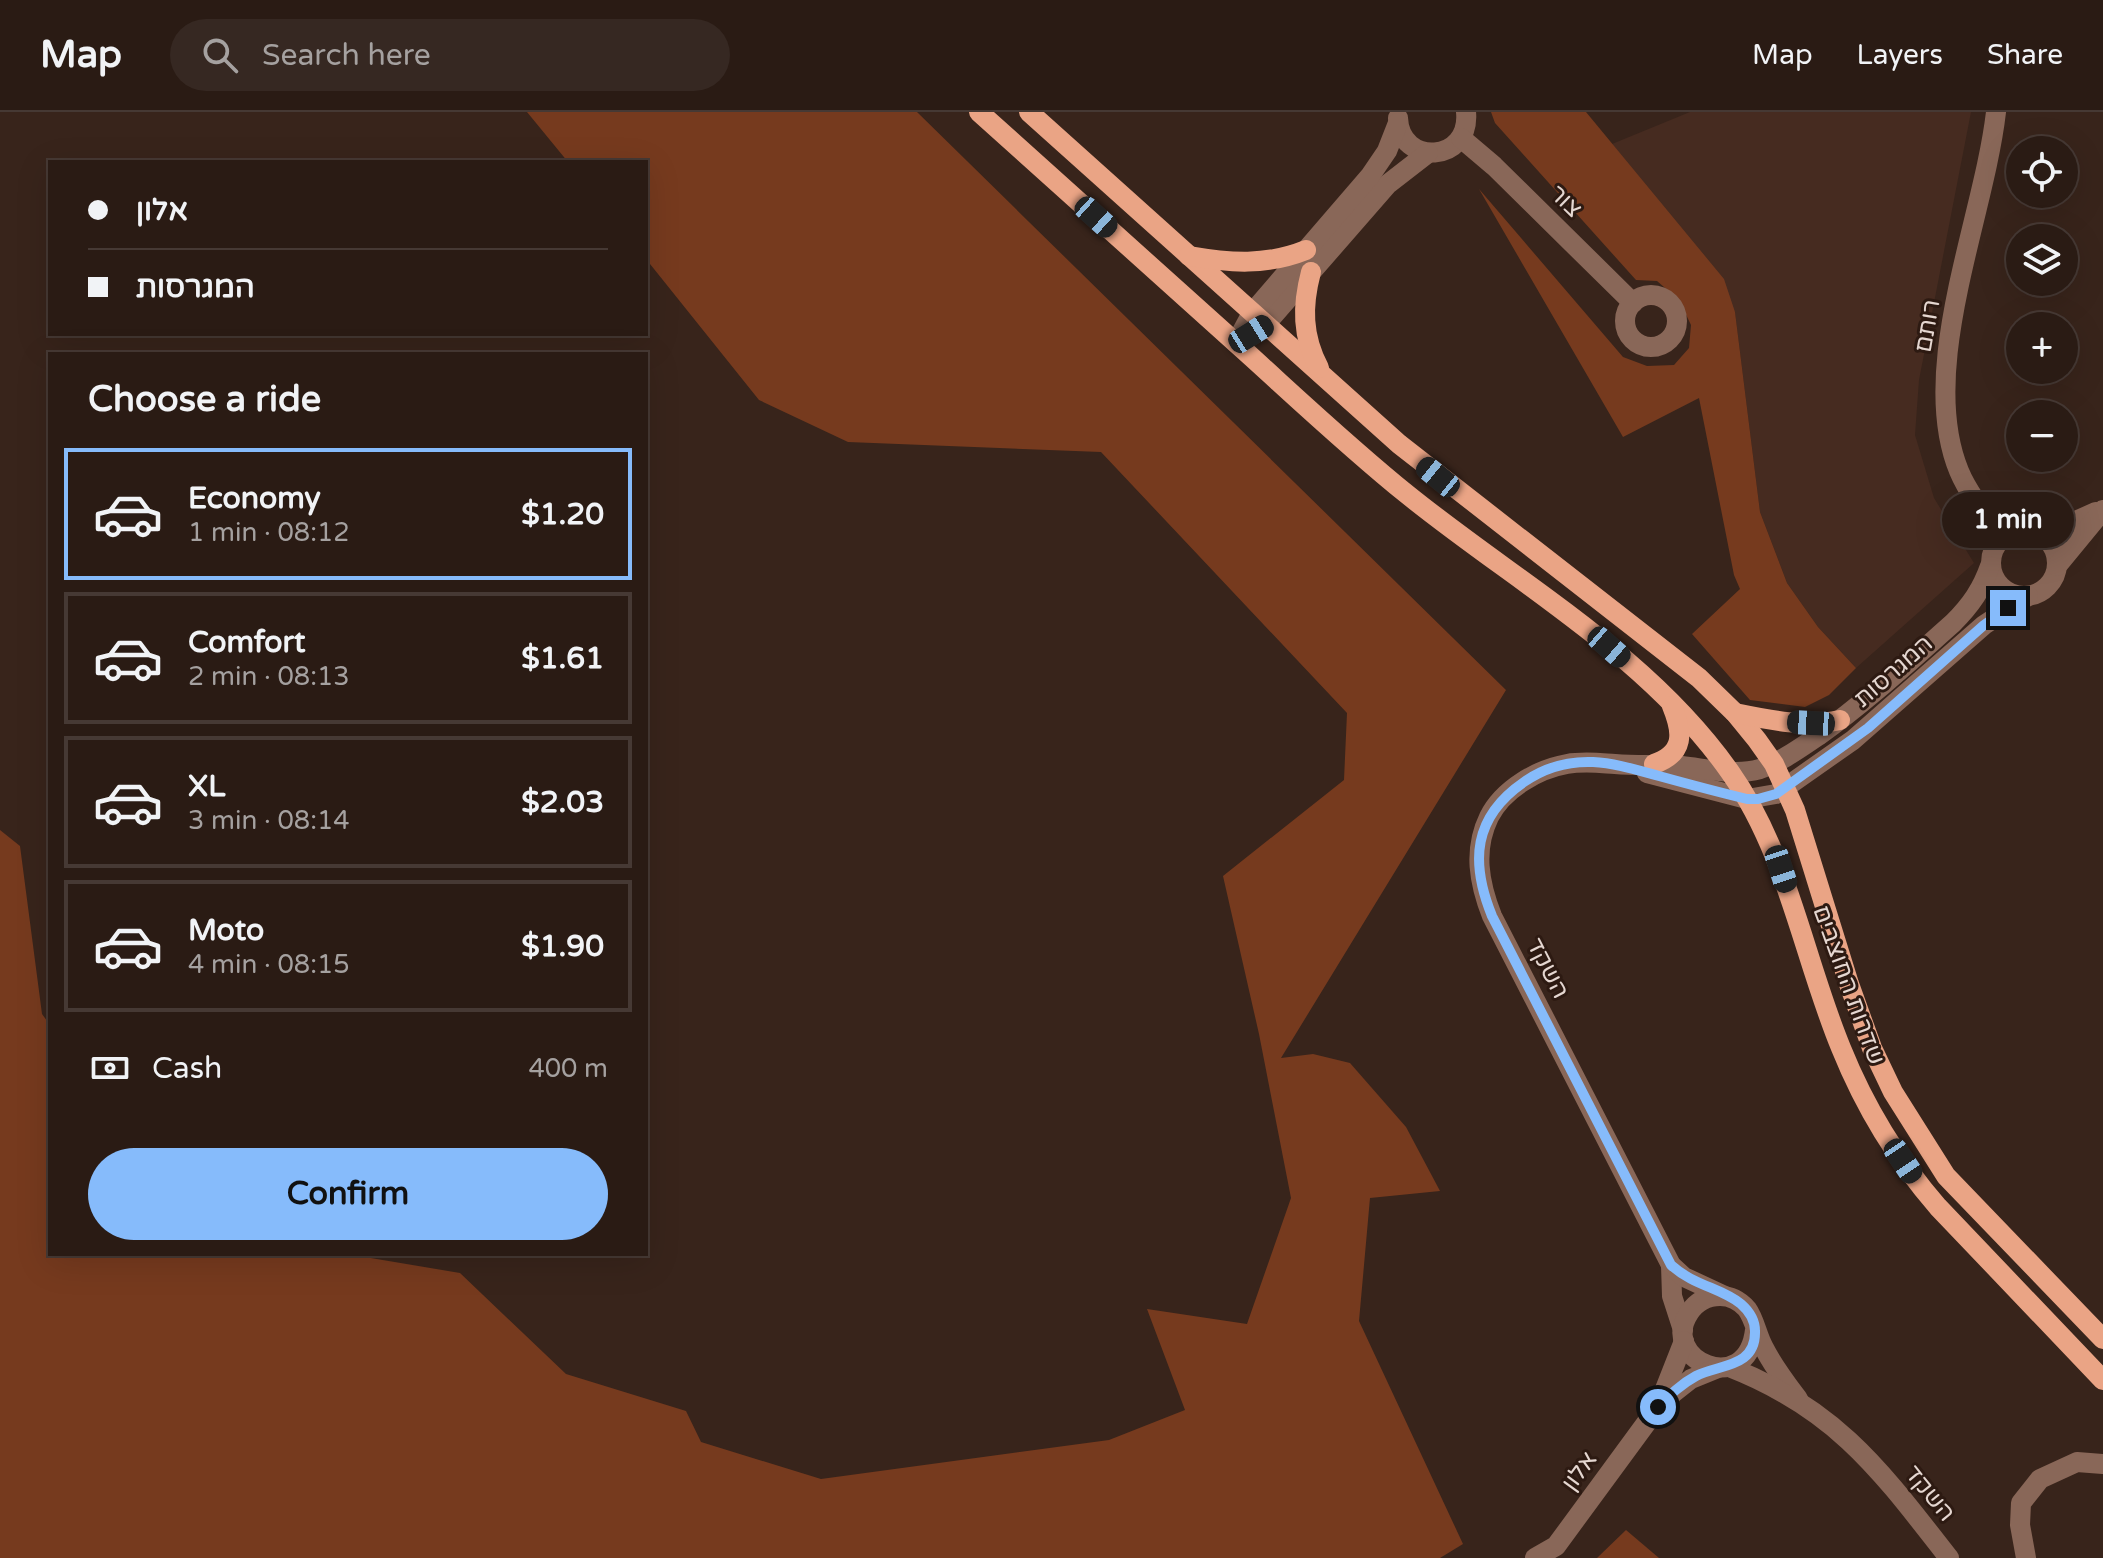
<!DOCTYPE html>
<html lang="en">
<head>
<meta charset="utf-8">
<style>
  body { margin:0; font-family:"Varela Round","Noto Sans Hebrew",sans-serif; background:#362822; color:#f1f3f6; height:100vh; display:flex; flex-direction:column; font-size:30px; white-space:nowrap }
  * { box-sizing:border-box; margin:0 }
  p { font-size:26px; color:#a5a1a0 }
  .icon { flex:none; width:44px; height:44px; fill:none; stroke:currentColor; stroke-width:2; stroke-linecap:round; stroke-linejoin:round }
  .map { position:relative; flex:1; overflow:hidden }
  .sheet { position:absolute; left:48px; top:240px; width:600px; height:904px; display:flex; flex-direction:column; background:#2a1b14; border-radius:0px; box-shadow:0 8px 32px #0002,0 0 0 2px #463934 }
  .sheet>* { flex:none }
  .guide { position:absolute; left:48px; top:48px; width:600px; height:176px; border-radius:0px; box-shadow:0 8px 32px #0002,0 0 0 2px #463934; display:grid; align-content:center; height:176px; padding:0 40px; background:#2a1b14 }
  .buttons { position:absolute; left:2006px; top:24px; display:grid; gap:16px }
  .buttons a { display:grid; place-items:center; width:72px; height:72px; border-radius:50%; background:#2a1b14; box-shadow:0 8px 32px #0002,0 0 0 2px #463934; font-size:40px }
  .end { position:absolute; width:36px; height:36px; margin:-18px; border:10px solid #86bbfb; background:#111; box-shadow:0 0 0 4px #111 }
  .from { border-radius:50% }
  .bubble { position:absolute; height:56px; border-radius:28px; background:#2a1b14; box-shadow:0 8px 32px #0002,0 0 0 2px #463934; font-size:26px; font-weight:700; line-height:56px; text-align:center }
  .car { position:absolute; width:24px; height:48px; margin:-24px -12px; border-radius:10px; box-shadow:0 0 6px 2px #0007; background:linear-gradient(#222 24%,#8ab4d8 0 40%,#222 0 76%,#8ab4d8 0 86%,#222 0) }
  .guide b { display:flex; align-items:center; gap:28px; height:76px; font-size:30px }
  .guide b+b { border-top:2px solid #463934 }
  .guide i { width:20px; height:20px; background:#f1f3f6 }
  ul { padding:0; list-style:none }
  li { display:flex; align-items:center; gap:24px; height:132px; margin:0 16px 12px; padding:0 24px; border:4px solid #463934; border-radius:0px }
  li div { flex:1 }
  li b { display:block; font-size:30px }
  li em { font-style:normal; font-weight:700 }
  li.active { border-color:#86bbfb }
  li>.icon { width:72px; height:72px; stroke-width:1.5 }
  h2 { padding:0 40px; font-size:36px; line-height:96px }
  .pay { display:flex; align-items:center; gap:20px; height:88px; padding:0 40px; font-size:30px }
  .pay p { margin-inline-start:auto }
  .button { display:flex; gap:16px; margin-top:auto; padding:16px 40px }
  .button a { flex:1; height:92px; border-radius:48px; background:#86bbfb; color:#111; font-size:32px; font-weight:700; line-height:92px; text-align:center }
  header { display:flex; align-items:center; gap:48px; box-sizing:border-box; height:112px; padding:0 40px; background:#2a1b14; border-bottom:2px solid #463934 }
  header strong { font-size:38px }
  nav { display:flex; gap:44px; margin-inline-start:auto; font-size:28px }
  .search { width:560px; height:72px; background:#362822; display:flex; align-items:center; gap:20px; box-sizing:border-box; padding:0 28px; border-radius:44px; color:#a5a1a0; font-size:30px }
  .map>svg:first-child { display:block }
  .built { fill:#462b20 }
  .green { fill:#763a1e }
  .lines { fill:none; stroke-linecap:round; stroke-linejoin:round }
  .minor { stroke:#896758; stroke-width:20 }
  .major { stroke:#eaa485; stroke-width:20 }
  .route { stroke:#86bbfb; stroke-width:10 }
  .labels { text-anchor:middle; stroke-width:6; stroke-linejoin:round; paint-order:stroke }
  .street-label { font-size:24px; fill:#e5d7d1; stroke:#2d1a12 }
</style>
</head>
<body>
<header>
<strong>Map</strong>
<div class="search"><svg class="icon" aria-label="search" viewBox="0 0 24 24"><circle cx="10" cy="10" r="6"/><path d="M15 15l6 6"/></svg>Search here</div>
<nav><a>Map</a><a>Layers</a><a>Share</a></nav>
</header>
<div class="map">
<svg width="2103" height="1446" viewBox="0 0 2103 1446">
  <rect width="100%" height="100%" fill="#38241b"/>
  <!-- built -->
  <path class="built" d="M1690 0H1971L1919 268 1915 323 1934 386 1974 451 1856 556 1818 515 1787 471 1760 400 1735 200 1612 32Z"/>
  <!-- green -->
  <g class="green">
    <path d="M527 0H917L1506 578 1281 946 1313 942 1350 951 1406 1015 1440 1079 1370 1086 1359 1209 1463 1432 1440 1446H0V718L20 734 42 902 50 913V1142H347L460 1161 566 1262 686 1299 701 1330 821 1367 1109 1328 1185 1298 1147 1197 1247 1212 1291 1086 1259 922 1223 764 1344 668 1347 601 1101 340 848 330 759 288 646 147V50H568Z"/>
    <path d="M1491 0H1586L1724 167 1735 200 1760 400 1787 471 1818 515 1856 556 1829 583 1805 595 1750 588 1692 522 1740 477 1734 463 1699 286 1623 325 1479 77 1623 245 1647 254 1674 253 1689 236 1691 213 1679 188 1657 169 1636 168 1495 11Z"/>
    <path d="M1626 1418 1659 1446H1597Z"/>
  </g>
  <g class="lines">
    <!-- minor -->
    <g class="minor">
      <path d="M1996 0C1984 106 1917 257 1959 359 1969 383 1987 404 2003 425"/>
      <path d="M1398 6C1400 55 1471 51 1466 0"/>
      <path d="M1461 26 1494 54 1633 191"/>
      <circle cx="1651" cy="209" r="26"/>
      <path d="M1253 221 1265 213 1388 72 1428 41"/>
      <path d="M1236 231 1252 201 1370 64 1387 39 1398 11"/>
      <circle cx="2024" cy="451" r="33"/>
      <path d="M2040 421 2062 415 2096 400"/>
      <path d="M2057 454 2103 398"/>
      <path d="M1647 661 1747 687 1776 682 1853 628 1984 513 2028 484"/>
      <path d="M1671 1153 1672 1184 1683 1218"/>
      <path d="M1725 1184 1684 1165 1671 1153 1492 804C1479 771 1473 738 1489 705 1503 677 1538 657 1567 652 1584 649 1599 651 1615 652 1638 654 1660 652 1682 654 1708 657 1735 664 1760 657 1781 650 1800 636 1818 624 1866 590 1909 550 1953 511 1971 493 1982 477 1990 454"/>
      <path d="M1755 1218C1747 1287 1658 1248 1689 1201 1696 1190 1707 1184 1720 1184 1730 1184 1740 1189 1747 1197 1755 1208 1757 1224 1764 1236 1773 1254 1786 1271 1798 1287"/>
      <path d="M1729 1255C1837 1297 1881 1359 1949 1446"/>
      <path d="M1663 1289 1691 1267 1718 1256"/>
      <path d="M1535 1446 1556 1434 1658 1295 1684 1229"/>
      <path d="M2026 1446 2020 1413 2021 1391 2040 1367 2077 1350 2103 1352"/>
    </g>
    <!-- major -->
    <g class="major">
      <path d="M979 0C1068 80 1157 160 1246 240 1299 288 1352 338 1408 383 1517 471 1648 543 1730 660 1788 742 1803 844 1841 936 1864 993 1898 1049 1938 1095L2103 1268"/>
      <path d="M1029 0 1399 332 1699 566 1735 601 1757 628 1774 652 1795 698 1849 872 1872 936 1893 980 1946 1064 2103 1227"/>
      <path d="M1189 144C1230 151 1266 154 1306 138"/>
      <path d="M1311 160C1302 194 1302 224 1319 256"/>
      <path d="M1735 601C1769 608 1806 616 1840 608"/>
      <path d="M1654 652C1685 641 1683 621 1672 594"/>
    </g>
  </g>
  <g class="lines">
    <!-- route -->
    <path class="route" d="M1658 1295C1670 1283 1681 1272 1696 1264 1719 1252 1756 1256 1755 1219 1755 1209 1749 1199 1741 1192 1722 1176 1694 1174 1671 1153L1492 804C1470 750 1473 705 1524 670 1544 656 1568 649 1593 650 1615 651 1637 658 1659 664 1688 672 1718 680 1747 687H1758L1776 682 1868 616 1984 513 2008 496"/>
  </g>
  <g class="labels">
    <!-- street labels -->
    <g class="street-label">
      <text transform="translate(1566 89) rotate(44)" y="8">צור</text>
      <text transform="translate(1927 214) rotate(-80)" y="8">רותם</text>
      <text transform="translate(1893 559) rotate(-41)" y="8">המגרסות</text>
      <text transform="translate(1548 856) rotate(63)" y="8">השקד</text>
      <text transform="translate(1849 873) rotate(70)" y="8">שדרות החוצבים</text>
      <text transform="translate(1579 1359) rotate(-54)" y="8">אלון</text>
      <text transform="translate(1930 1381) rotate(51)" y="8">השקד</text>
    </g>
  </g>
</svg>
<div class="buttons">
<a><svg class="icon" aria-label="locate" viewBox="0 0 24 24"><circle cx="12" cy="12" r="6"/><path d="M12 2v4M12 18v4M2 12h4M18 12h4"/></svg></a>
<a><svg class="icon" aria-label="layers" viewBox="0 0 24 24"><path d="M12 4l9 5-9 5-9-5zM3 14l9 5 9-5"/></svg></a>
<a>+</a>
<a>−</a>
</div>
<i class="end from" style="left:1658px;top:1295px"></i>
<i class="end" style="left:2008px;top:496px"></i>
<div class="bubble" style="left:1942px;top:380px;width:132px">1 min</div>
<i class="car" style="left:1096px;top:105px;rotate:132deg"></i>
<i class="car" style="left:1251px;top:222px;rotate:58deg"></i>
<i class="car" style="left:1438px;top:365px;rotate:309deg"></i>
<i class="car" style="left:1609px;top:535px;rotate:131deg"></i>
<i class="car" style="left:1811px;top:611px;rotate:273deg"></i>
<i class="car" style="left:1781px;top:757px;rotate:162deg"></i>
<i class="car" style="left:1903px;top:1049px;rotate:146deg"></i>
<div class="guide">
<b><i class="from"></i>אלון</b>
<b><i></i>המגרסות</b>
</div>
<section class="sheet">
<h2>Choose a ride</h2>
<ul>
<li class="active"><svg class="icon" aria-label="car" viewBox="0 0 24 24"><path d="M5 17H2v-5l4-1 3-4h7l3 4 3 1v5h-3M9 17h6M6 11h13"/><circle cx="7" cy="17" r="2"/><circle cx="17" cy="17" r="2"/></svg><div><b>Economy</b><p>1 min · 08:12</p></div><em>$1.20</em></li>
<li><svg class="icon" aria-label="car" viewBox="0 0 24 24"><path d="M5 17H2v-5l4-1 3-4h7l3 4 3 1v5h-3M9 17h6M6 11h13"/><circle cx="7" cy="17" r="2"/><circle cx="17" cy="17" r="2"/></svg><div><b>Comfort</b><p>2 min · 08:13</p></div><em>$1.61</em></li>
<li><svg class="icon" aria-label="car" viewBox="0 0 24 24"><path d="M5 17H2v-5l4-1 3-4h7l3 4 3 1v5h-3M9 17h6M6 11h13"/><circle cx="7" cy="17" r="2"/><circle cx="17" cy="17" r="2"/></svg><div><b>XL</b><p>3 min · 08:14</p></div><em>$2.03</em></li>
<li><svg class="icon" aria-label="car" viewBox="0 0 24 24"><path d="M5 17H2v-5l4-1 3-4h7l3 4 3 1v5h-3M9 17h6M6 11h13"/><circle cx="7" cy="17" r="2"/><circle cx="17" cy="17" r="2"/></svg><div><b>Moto</b><p>4 min · 08:15</p></div><em>$1.90</em></li>
</ul>
<div class="pay"><svg class="icon" aria-label="cash" viewBox="0 0 24 24"><path d="M3 7h18v10H3z"/><circle cx="12" cy="12" r="2"/></svg>Cash<p>400 m</p></div>
<div class="button"><a>Confirm</a></div>
</section>
</div>
</body>
</html>
